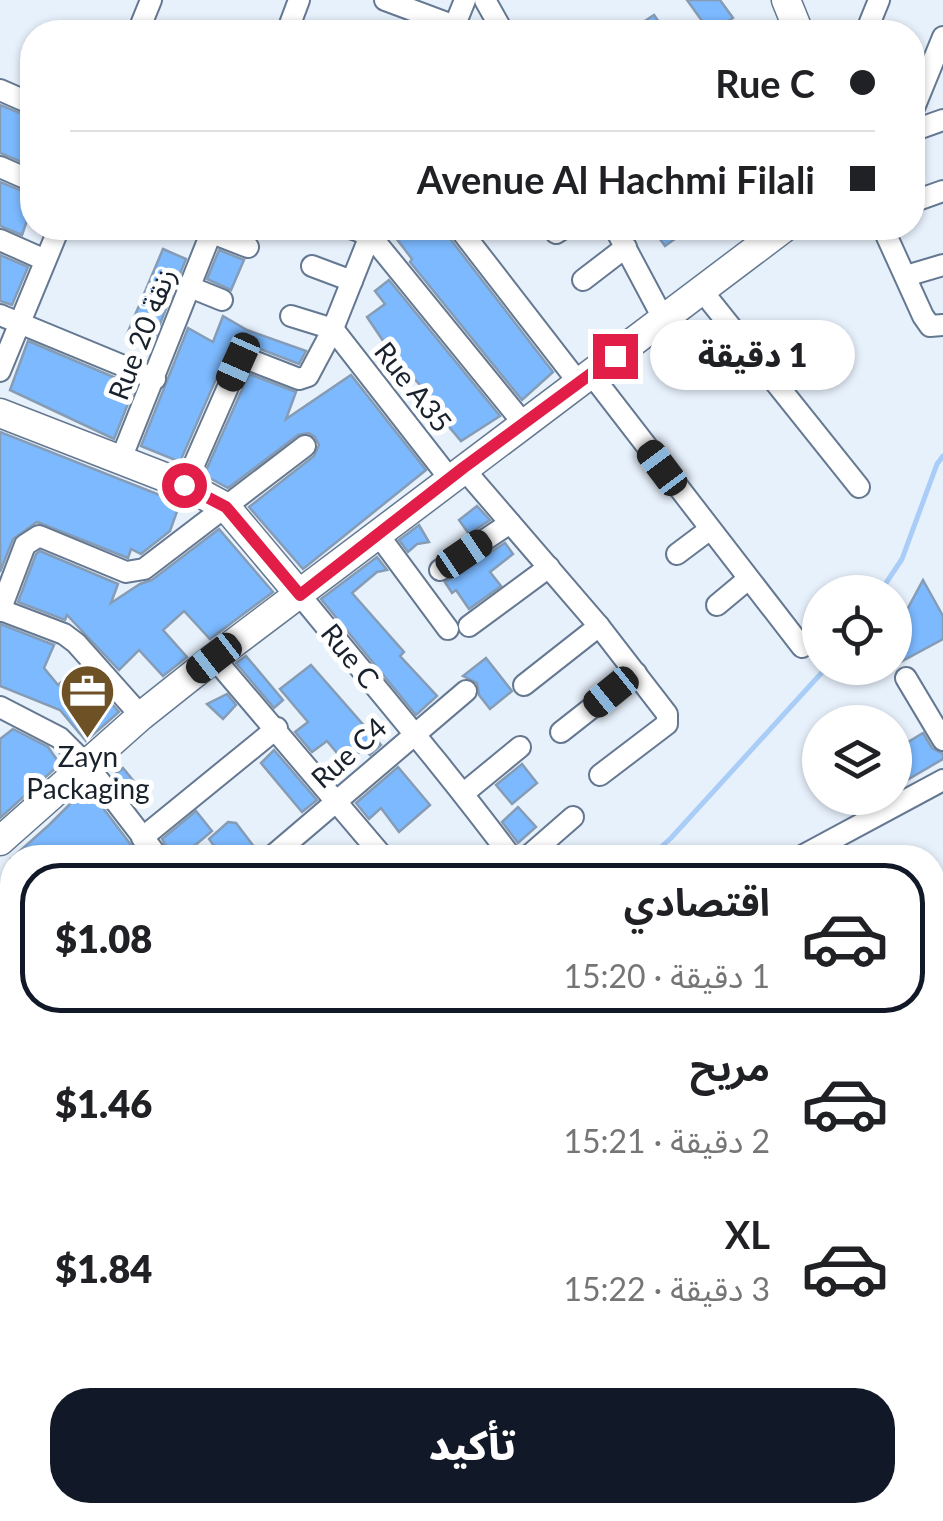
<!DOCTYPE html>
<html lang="ar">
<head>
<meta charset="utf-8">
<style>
  body { margin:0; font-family:Lato,"Noto Sans Arabic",sans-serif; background:#f6f6f6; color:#202124; direction:rtl; height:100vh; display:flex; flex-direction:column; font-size:38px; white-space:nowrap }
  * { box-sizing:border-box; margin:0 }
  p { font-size:32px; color:#757577 }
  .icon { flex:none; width:55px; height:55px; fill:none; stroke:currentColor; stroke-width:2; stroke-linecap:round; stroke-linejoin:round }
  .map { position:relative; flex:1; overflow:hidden; direction:ltr }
  .sheet { position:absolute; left:0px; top:845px; width:945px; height:678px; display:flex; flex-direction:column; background:#fff; border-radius:40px 40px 0 0; box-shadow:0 2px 8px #0004; direction:rtl }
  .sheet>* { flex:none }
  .top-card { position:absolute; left:20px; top:20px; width:905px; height:220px; border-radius:40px; box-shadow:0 2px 8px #0004; direction:rtl; display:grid; align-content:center; height:220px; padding:0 50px; background:#fff }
  .controls { position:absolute; left:802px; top:575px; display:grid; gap:20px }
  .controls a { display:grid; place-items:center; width:110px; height:110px; border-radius:50%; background:#fff; box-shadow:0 2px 8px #0004; font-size:50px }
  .end { position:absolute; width:45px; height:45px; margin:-22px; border:12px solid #e11d48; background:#fff; box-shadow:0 0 0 5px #fff }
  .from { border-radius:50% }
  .bubble { position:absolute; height:70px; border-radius:35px; background:#fff; box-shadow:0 2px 8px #0004; font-size:32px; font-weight:800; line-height:70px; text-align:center; direction:rtl }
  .car { position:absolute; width:30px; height:60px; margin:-30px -15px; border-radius:12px; box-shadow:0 0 8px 2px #0007; background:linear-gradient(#222 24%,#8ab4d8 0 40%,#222 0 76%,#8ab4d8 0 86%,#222 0) }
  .top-card b { display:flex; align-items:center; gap:35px; height:95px; font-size:38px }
  .top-card b+b { border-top:2px solid #e0e0e0 }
  .top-card i { width:25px; height:25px; background:#202124 }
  ul { padding:18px 0 0; list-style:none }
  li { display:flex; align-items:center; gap:30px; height:150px; margin:0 20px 15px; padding:0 30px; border:5px solid transparent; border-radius:40px }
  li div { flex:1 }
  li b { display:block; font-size:38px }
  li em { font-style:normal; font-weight:800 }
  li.current { border-color:#111827 }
  li>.icon { width:90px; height:90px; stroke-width:1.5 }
  .button { display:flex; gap:20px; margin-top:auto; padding:20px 50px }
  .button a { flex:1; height:115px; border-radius:40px; background:#111827; color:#fff; font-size:40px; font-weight:800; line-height:115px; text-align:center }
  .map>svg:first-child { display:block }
  .green { fill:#fddbae }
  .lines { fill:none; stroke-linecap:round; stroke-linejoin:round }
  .stream { stroke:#a9cdf7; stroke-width:5 }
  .building { fill:#7cb9fe; stroke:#869cb5; stroke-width:2.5 }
  .street-casing { stroke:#647891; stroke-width:24 }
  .secondary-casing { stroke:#647891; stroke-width:31 }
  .street { stroke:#fff; stroke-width:20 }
  .secondary { stroke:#fff; stroke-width:28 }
  .route { stroke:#e11d48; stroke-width:12 }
  .labels { text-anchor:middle; stroke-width:10; stroke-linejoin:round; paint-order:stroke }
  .street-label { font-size:28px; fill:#19222c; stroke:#fff }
  .poi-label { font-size:28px; fill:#19222c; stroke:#fff }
</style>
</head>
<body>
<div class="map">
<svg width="943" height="1521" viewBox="0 0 943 1521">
  <rect width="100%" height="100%" fill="#e7f1fc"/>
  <!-- green -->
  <path class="green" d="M12 1453V1510H89L79 1521H0V1456Z"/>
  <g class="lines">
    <!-- stream -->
    <g class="stream">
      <path d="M880 592 902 559 937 464 943 456"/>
      <path d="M649 858 671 838 826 668"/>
      <path d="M114 1521 120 1510"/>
    </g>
  </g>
  <!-- building -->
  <g class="building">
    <path d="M687 0H720L733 18 710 32Z"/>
    <path d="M654 15 666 32H628Z"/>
    <path d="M0 105 32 118V166L0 153Z"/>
    <path d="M0 182 32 195V206L22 235 0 226Z"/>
    <path d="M413 228H446L448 236 553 372 522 400 410 262 412 259 396 238Z"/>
    <path d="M652 228H690L665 246Z"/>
    <path d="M163 249 186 259 152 344 127 334Z"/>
    <path d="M219 250 244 260 231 290 207 279Z"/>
    <path d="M0 255 28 267 12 305 0 301Z"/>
    <path d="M389 280 500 416 461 441 439 415 422 387 396 360 367 317 385 304 375 291Z"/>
    <path d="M223 316 247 330 306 351 299 364 250 345 237 347 226 356 180 462 141 446 188 328 213 342Z"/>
    <path d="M28 341 135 386 114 439 10 390Z"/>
    <path d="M249 374 296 392 286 419 351 375 426 470 303 569 249 507 314 456 319 445 315 437 309 433 298 435 228 488 204 475Z"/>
    <path d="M0 432 180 503 170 531 141 554 131 549 128 558 37 522 13 539 0 572Z"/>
    <path d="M477 506 490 520 469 534 459 520Z"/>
    <path d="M419 525 429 542 417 544 408 552 399 540Z"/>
    <path d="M219 529 273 592 210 639 184 611 163 630 187 657 163 676 139 650 119 670 67 615 65 620 18 602 36 554 40 551 118 584 111 603 140 584 152 580Z"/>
    <path d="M505 543 513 554 490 572 501 586 469 609 456 590 452 593 445 582Z"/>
    <path d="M377 557 387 570 377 572 352 593 404 652 400 656 437 696 416 715 321 599Z"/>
    <path d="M923 580 943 616V639L895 665V632Z"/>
    <path d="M0 624 54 645 44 668 58 685 79 667 119 712 86 741 60 710 0 686Z"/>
    <path d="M246 656 283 700 274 708 236 663Z"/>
    <path d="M486 658 512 691 490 709 479 695 477 683 463 676Z"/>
    <path d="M311 665 381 745 370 755 364 749 354 757 344 747 337 753 327 741 312 752 295 732 308 722 280 689Z"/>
    <path d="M227 694 236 705 223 719 207 704Z"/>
    <path d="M13 729 48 747 60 764 0 818V739Z"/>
    <path d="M923 733 932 748 943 754V759L895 787V750Z"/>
    <path d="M274 750 317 800 302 812 261 763Z"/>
    <path d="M522 764 537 783 512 804 496 785Z"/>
    <path d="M398 767 430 805 399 832 381 808 369 819 356 803Z"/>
    <path d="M123 768 146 796 135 805 113 776Z"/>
    <path d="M87 787 141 858H12L49 825Z"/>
    <path d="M518 807 536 827 518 843 502 822Z"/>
    <path d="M196 811 212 831 180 858H173L162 839Z"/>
    <path d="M228 822 236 823 258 852 257 858H223L209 839Z"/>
  </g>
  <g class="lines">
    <defs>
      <g id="street">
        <path d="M385 0 455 26"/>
        <path d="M485 0 503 32"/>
        <path d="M138 32 151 0"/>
        <path d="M287 32 299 0"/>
        <path d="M452 32 465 0"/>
        <path d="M866 32 879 0"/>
        <path d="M0 90 32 104"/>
        <path d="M912 113 943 37"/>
        <path d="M912 131 943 120"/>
        <path d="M0 167 32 181"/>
        <path d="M912 202 943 191"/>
        <path d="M199 228 248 247"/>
        <path d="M350 228 370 235 524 424"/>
        <path d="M459 228 579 383"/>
        <path d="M615 228 664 320"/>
        <path d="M883 228 923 316 930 326 943 325"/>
        <path d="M556 233 564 228"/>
        <path d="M0 240 45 260"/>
        <path d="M312 266 352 281"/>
        <path d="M906 276 943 265"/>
        <path d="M583 280 626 247"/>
        <path d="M190 287 222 300"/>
        <path d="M703 292 859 487"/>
        <path d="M0 315 155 379"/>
        <path d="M291 316 333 329"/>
        <path d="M333 329 450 479"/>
        <path d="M0 371 59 228"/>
        <path d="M591 374 802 647"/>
        <path d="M121 459 213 228"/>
        <path d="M463 468 599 626 667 714V724L600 775"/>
        <path d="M185 485 239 362 245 358 299 379 308 376 332 331 373 228"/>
        <path d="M377 533 448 629"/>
        <path d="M677 554 709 530"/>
        <path d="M440 570 510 523"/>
        <path d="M300 595C371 682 445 768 512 858"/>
        <path d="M717 605 747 580"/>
        <path d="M1 610 64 634 76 643 141 716"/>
        <path d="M0 611 25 545 39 536 126 572 144 569 305 446"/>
        <path d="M469 626 549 567"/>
        <path d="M214 658 384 858"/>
        <path d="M906 678 943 740"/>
        <path d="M524 685 599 626"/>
        <path d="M0 707 60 738 88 766 159 858"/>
        <path d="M561 732 636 673"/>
        <path d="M464 793 520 747"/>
        <path d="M142 838 277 728"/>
        <path d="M270 858 466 691"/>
        <path d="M526 858 573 817"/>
        <path d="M798 858 943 780"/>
        <path d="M0 965 12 955"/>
        <path d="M0 1045 12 1060"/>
        <path d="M932 1062 943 1078"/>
        <path d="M0 1091 12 1081"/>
        <path d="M0 1216 12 1222"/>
        <path d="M288 1510 404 1521"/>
        <path d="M254 1521 264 1510"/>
        <path d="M452 1521 453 1510"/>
        <path d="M620 1521 621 1510"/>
        <path d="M779 1521 781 1510"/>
      </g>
      <g id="secondary">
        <path d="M786 0 799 32"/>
        <path d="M0 413 185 485 226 507 300 595"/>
        <path d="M0 841 141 716 214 658 784 228"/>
        <path d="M932 1403 943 1405"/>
        <path d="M0 1420 12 1415"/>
        <path d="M179 1521 185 1510"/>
      </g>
    </defs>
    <!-- street casing -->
    <use href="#street" class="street-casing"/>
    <!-- secondary casing -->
    <use href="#secondary" class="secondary-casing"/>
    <!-- street -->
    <use href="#street" class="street"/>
    <!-- secondary -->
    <use href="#secondary" class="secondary"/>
  </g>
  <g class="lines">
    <!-- route -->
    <path class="route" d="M184 485 226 507 300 595 463 468 615 356"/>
  </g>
  <!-- icons -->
  <defs>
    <symbol id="office-pin" viewBox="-11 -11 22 30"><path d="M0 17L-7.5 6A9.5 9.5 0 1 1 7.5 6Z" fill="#6f5126" stroke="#fff"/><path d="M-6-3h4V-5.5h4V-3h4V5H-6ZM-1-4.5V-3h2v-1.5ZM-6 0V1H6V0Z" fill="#fff"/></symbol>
  </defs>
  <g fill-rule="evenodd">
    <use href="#office-pin" x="56" y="660" width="63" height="86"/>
  </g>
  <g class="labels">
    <!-- street labels -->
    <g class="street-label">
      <text transform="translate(142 334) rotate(-69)" y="10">Rue 20 زنقة</text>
      <text transform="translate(413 387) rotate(52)" y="10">Rue A35</text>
      <text transform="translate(350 656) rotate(51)" y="10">Rue C</text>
      <text transform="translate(349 753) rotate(-42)" y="10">Rue C4</text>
    </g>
    <!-- poi labels -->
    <g class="poi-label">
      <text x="88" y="767">Zayn<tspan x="88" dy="32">Packaging</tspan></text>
    </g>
  </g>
</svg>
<div class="controls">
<a><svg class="icon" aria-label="locate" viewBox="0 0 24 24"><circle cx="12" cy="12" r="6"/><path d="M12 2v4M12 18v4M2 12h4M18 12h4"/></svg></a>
<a><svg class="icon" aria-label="layers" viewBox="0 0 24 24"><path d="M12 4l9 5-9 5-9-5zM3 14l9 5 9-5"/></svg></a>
</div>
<i class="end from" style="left:184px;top:485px"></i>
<i class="end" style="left:615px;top:356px"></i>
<div class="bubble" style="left:650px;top:320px;width:205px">1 دقيقة</div>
<i class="car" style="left:238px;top:362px;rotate:204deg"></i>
<i class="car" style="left:662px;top:468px;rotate:323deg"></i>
<i class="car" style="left:464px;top:554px;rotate:56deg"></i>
<i class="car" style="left:214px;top:658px;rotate:232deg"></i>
<i class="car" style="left:611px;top:692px;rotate:231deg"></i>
<div class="top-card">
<b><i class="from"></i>Rue C</b>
<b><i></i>Avenue Al Hachmi Filali</b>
</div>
<section class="sheet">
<ul>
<li class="current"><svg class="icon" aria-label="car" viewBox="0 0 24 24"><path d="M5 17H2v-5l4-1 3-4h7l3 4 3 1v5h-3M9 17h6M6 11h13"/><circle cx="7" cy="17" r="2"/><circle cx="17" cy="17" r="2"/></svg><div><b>اقتصادي</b><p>1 دقيقة · 15:20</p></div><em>$1.08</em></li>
<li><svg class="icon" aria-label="car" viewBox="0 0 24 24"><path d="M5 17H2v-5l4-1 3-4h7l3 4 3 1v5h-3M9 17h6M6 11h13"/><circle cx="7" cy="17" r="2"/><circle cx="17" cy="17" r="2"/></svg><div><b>مريح</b><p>2 دقيقة · 15:21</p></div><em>$1.46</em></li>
<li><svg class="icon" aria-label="car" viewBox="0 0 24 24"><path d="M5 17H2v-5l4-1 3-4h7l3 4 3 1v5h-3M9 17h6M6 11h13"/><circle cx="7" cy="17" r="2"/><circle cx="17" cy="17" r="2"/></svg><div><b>XL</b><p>3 دقيقة · 15:22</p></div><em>$1.84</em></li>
</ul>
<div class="button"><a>تأكيد</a></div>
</section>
</div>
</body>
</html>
